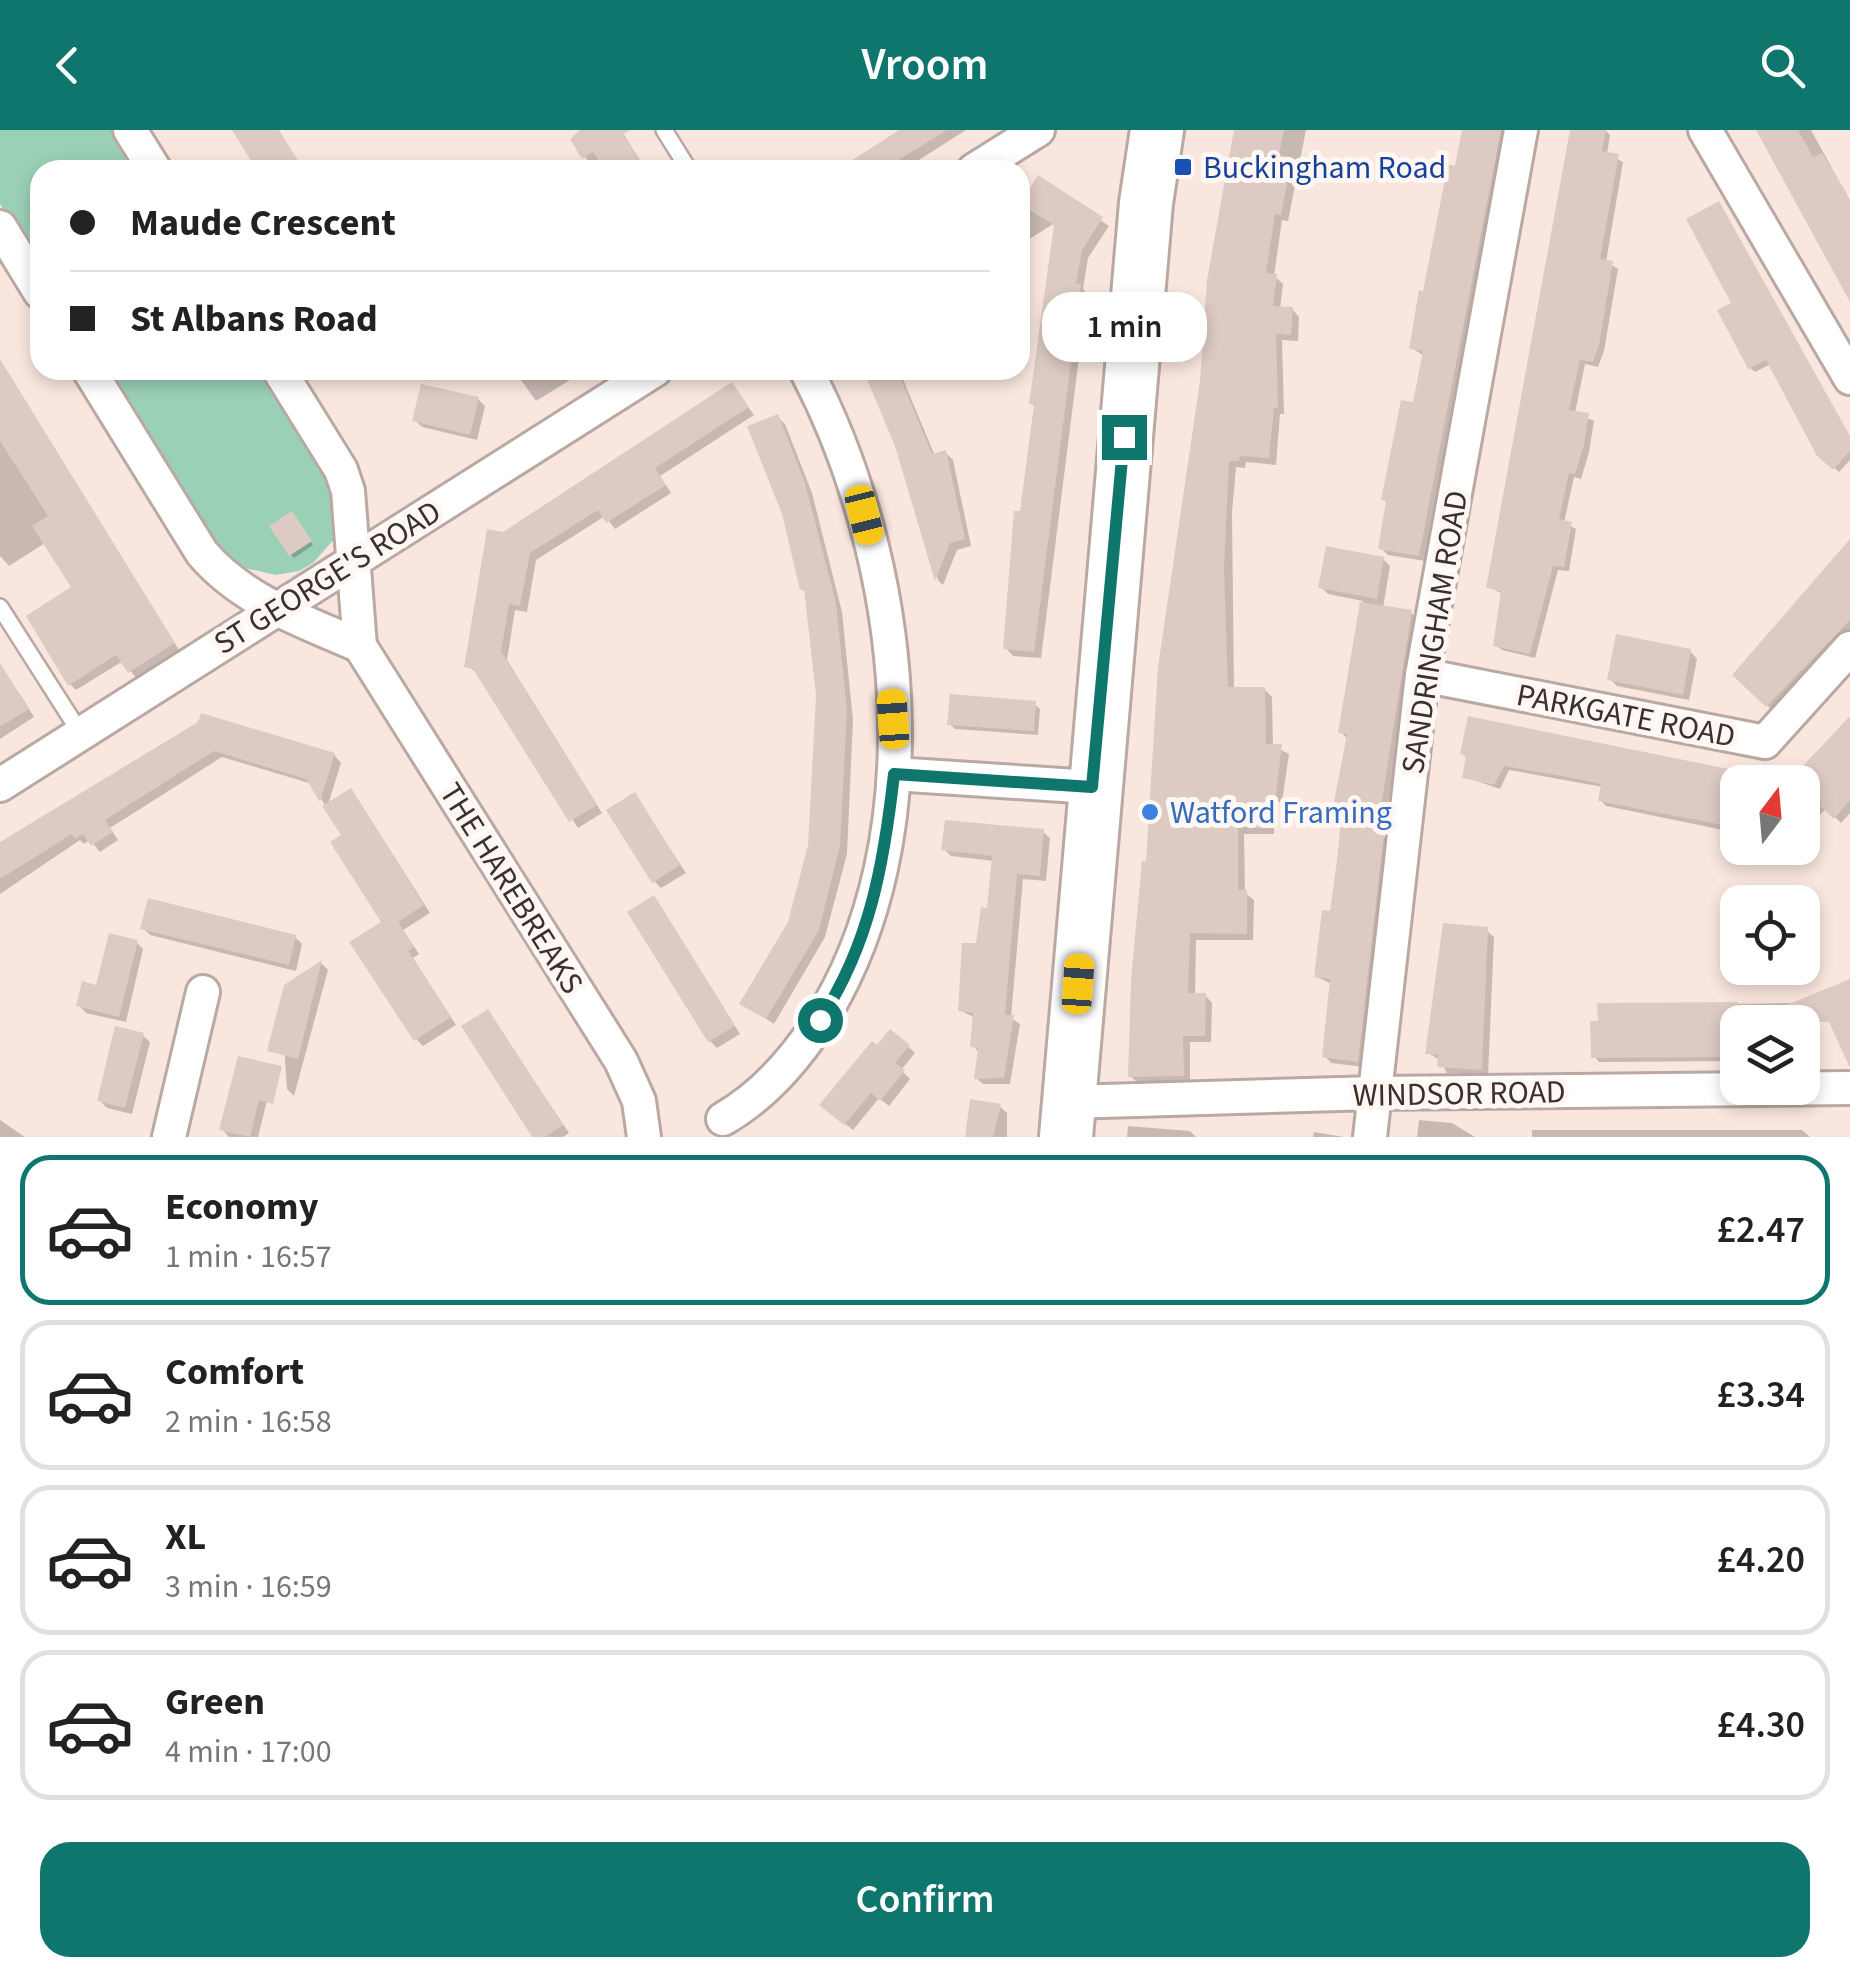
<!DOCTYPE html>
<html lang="en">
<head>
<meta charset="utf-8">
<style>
  body { margin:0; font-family:"Source Sans 3",sans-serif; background:#f6f6f6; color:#222; height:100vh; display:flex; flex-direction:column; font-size:38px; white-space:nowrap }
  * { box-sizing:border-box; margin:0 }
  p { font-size:32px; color:#767676 }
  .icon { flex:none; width:55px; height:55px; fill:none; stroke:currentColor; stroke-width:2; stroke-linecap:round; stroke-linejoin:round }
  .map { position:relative; height:1007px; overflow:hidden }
  .sheet { display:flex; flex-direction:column; background:#fff; flex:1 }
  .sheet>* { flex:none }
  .hud { position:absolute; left:30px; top:30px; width:1000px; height:220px; border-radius:30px; box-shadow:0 5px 15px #0003; display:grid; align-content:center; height:220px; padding:0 40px; background:#fff }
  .needle { width:65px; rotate:16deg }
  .controls { position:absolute; left:1720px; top:635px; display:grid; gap:20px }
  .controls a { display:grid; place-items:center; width:100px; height:100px; border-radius:20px; background:#fff; box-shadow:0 5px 15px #0003; font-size:50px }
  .end { position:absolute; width:45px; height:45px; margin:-22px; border:12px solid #0f766e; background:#fff; box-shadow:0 0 0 5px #fff }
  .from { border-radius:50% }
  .bubble { position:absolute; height:70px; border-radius:30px; background:#fff; box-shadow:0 5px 15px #0003; font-size:32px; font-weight:600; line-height:70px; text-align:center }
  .car { position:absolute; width:30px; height:60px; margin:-30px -15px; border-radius:12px; box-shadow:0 0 8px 2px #0007; background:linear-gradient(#f5c518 24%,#345 0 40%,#f5c518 0 76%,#345 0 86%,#f5c518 0) }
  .hud b { display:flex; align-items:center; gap:35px; height:95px; font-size:38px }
  .hud b+b { border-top:2px solid #e0e0e0 }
  .hud i { width:25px; height:25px; background:#222 }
  ul { padding:18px 0 0; list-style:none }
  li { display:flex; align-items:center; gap:30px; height:150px; margin:0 20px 15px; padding:0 20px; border:5px solid #e0e0e0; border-radius:30px }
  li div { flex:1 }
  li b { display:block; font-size:38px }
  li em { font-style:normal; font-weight:600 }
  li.selected { border-color:#0f766e }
  li>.icon { width:90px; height:90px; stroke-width:1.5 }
  .cta { display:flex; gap:20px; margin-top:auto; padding:20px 40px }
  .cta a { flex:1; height:115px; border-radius:30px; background:#0f766e; color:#fff; font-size:40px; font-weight:600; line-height:115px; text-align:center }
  header { display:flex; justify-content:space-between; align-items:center; height:130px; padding:0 40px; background:#0f766e; color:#fff; font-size:45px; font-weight:600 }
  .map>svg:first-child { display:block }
  .green { fill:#9ad0b6 }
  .shadow { fill:#0003 }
  .building { fill:#ddcbc3 }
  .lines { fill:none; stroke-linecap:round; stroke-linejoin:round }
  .service-casing { stroke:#baa9a2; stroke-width:20 }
  .minor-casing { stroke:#baa9a2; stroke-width:38 }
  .primary-casing { stroke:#baa9a2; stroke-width:58 }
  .service { stroke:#fff; stroke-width:15 }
  .minor { stroke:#fff; stroke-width:32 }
  .primary { stroke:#fff; stroke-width:52 }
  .route { stroke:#0f766e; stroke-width:12 }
  .transit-dot { fill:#1a4fb4; stroke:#fef7f4; stroke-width:4 }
  .shop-dot { fill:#3f7fe0; stroke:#fef7f4; stroke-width:4 }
  .labels { text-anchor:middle; stroke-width:10; stroke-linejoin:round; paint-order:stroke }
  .transit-label { font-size:32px; fill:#164399; stroke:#fef7f4; text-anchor:start }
  .street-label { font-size:32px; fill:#38312e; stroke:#fef7f4 }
  .shop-label { font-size:32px; fill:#366cbe; stroke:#fef7f4; text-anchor:start }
</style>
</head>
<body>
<header><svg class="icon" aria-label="back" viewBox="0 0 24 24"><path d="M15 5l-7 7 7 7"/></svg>Vroom<svg class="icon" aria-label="search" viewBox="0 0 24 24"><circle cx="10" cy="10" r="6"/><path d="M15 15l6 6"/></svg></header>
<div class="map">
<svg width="1850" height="1007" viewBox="0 0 1850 1007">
  <rect width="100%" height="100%" fill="#f9e7df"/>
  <!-- green -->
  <g class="green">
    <path d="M0 0H114L139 40H40V137L0 74Z"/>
    <path d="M105 240H266L332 344 336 407 313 433 299 441 276 445 240 437 220 420Z"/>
  </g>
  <!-- shadow -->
  <g class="shadow">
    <path d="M583 0H621L646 40H607L600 29 591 35 573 10Z"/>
    <path d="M900 0H966L903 40H838Z"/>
    <path d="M1236 0H1306L1288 91 1282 90 1274 146 1283 154 1280 179H1292L1299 187 1298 211 1282 210 1284 284H1280L1276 335 1246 332 1245 338 1236 337 1232 383 1234 559H1264L1272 567 1273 616 1289 624 1282 672H1274V704H1244L1245 763 1254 770 1253 810H1196L1195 865H1205L1212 873 1211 912H1190V952L1138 953 1130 946 1148 733Z"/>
    <path d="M1464 0H1509L1425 431 1388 425 1381 418 1388 374 1383 369 1415 275 1424 226 1412 218Z"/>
    <path d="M1572 0H1605L1610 5 1607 24 1623 32 1606 132 1618 139 1604 221 1598 237 1585 234 1575 283 1594 291 1589 322 1581 349 1574 347 1564 393 1576 399 1569 441 1558 440 1535 528 1502 520 1496 515 1503 464 1489 457Z"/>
    <path d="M1763 0H1811L1850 71V167Z"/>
    <path d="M1039 49 1109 96 1088 128 1083 159 1087 164 1041 528 1013 526 1006 518 1036 278 1031 273 1058 91 1020 115V78Z"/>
    <path d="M1719 74 1850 309V330L1839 342 1819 324 1771 234 1755 242 1750 238 1720 181 1734 174Z"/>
    <path d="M0 231 179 520 136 548 123 531 76 560 70 554 75 458 45 413 9 436 0 426Z"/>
    <path d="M375 240H403L382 247Z"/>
    <path d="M427 240H444L426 251Z"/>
    <path d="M514 240H586L536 271Z"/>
    <path d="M879 240 900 242 935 326 946 323 953 330 971 416 957 420 943 455 938 450Z"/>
    <path d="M732 255 754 285 660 346 671 363 615 399 605 386 536 430 527 482 515 480 507 530 602 683 578 698 479 544 467 536 503 405Z"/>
    <path d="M478 269 485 276 477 310 422 297 415 290Z"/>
    <path d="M778 287 785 294 812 363 842 482 853 590 847 724 825 807 774 894 743 873 790 793 811 715 818 565 807 464 802 459Z"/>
    <path d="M295 387 313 415 294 428 291 425Z"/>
    <path d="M1850 411V498L1773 581 1736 545Z"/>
    <path d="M1383 429 1390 436 1383 478 1411 483 1417 489 1383 706 1389 712 1364 937 1331 933 1325 926 1332 854 1317 847 1332 783 1343 694 1334 687 1348 610 1341 602 1363 471 1328 464 1321 457Z"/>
    <path d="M1690 521 1697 529 1689 570 1617 556 1610 549Z"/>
    <path d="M20 564 34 587 0 609V565Z"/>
    <path d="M1034 574 1040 579 1038 605 955 599 950 594Z"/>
    <path d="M1470 589 1775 651 1776 652H1738V703L1606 676 1601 670 1603 657 1509 640 1500 659 1465 647 1468 629 1463 624Z"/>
    <path d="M200 594 334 625 341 633 328 675 350 661 357 668 430 783 403 800 419 824 413 828 456 895 423 916 416 909 384 793 344 706 312 654 222 627 110 698 118 710 100 722 90 710 84 714 80 710 0 764V716Z"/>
    <path d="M1844 596 1850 600V683L1841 693 1826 678 1820 685 1802 668V652H1786L1780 647 1800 644Z"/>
    <path d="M635 666 686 743 661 758 654 751Z"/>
    <path d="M1043 702 1050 708 1046 751 1023 749 1011 888 1020 894 1010 954H983L976 948 980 923 973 916 975 888 960 880 989 780 994 731 951 726 944 719Z"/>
    <path d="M660 775 740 904 717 918 710 911Z"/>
    <path d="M143 798 295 807 302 814 296 841 150 805Z"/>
    <path d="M1486 800 1494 807 1488 946 1447 943 1440 930 1428 923Z"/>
    <path d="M136 812 143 819 126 892 86 883 79 875Z"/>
    <path d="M321 833 328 840 294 966 287 959 281 874 286 856Z"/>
    <path d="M1801 873 1806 878V931H1802V892H1738V931L1599 932 1594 926 1600 876Z"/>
    <path d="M488 882 569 1003 563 1007H535Z"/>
    <path d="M142 905 150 912 132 984 107 978 100 971Z"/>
    <path d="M908 916 915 923 901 940 910 949 889 976 879 968 853 1000 830 982 878 919Z"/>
    <path d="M274 942 258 1007H229L222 999Z"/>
    <path d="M999 976 1007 983V1007H968Z"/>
    <path d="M0 990 25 1007H0Z"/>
    <path d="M1419 990 1452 993 1475 1007H1417Z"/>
    <path d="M1128 996 1190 1001 1196 1007H1127Z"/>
    <path d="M1532 1000H1802L1810 1007H1532Z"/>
    <path d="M1314 1002 1344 1007H1313Z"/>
  </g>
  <!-- building -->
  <g class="building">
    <path d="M232 0H279L304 40H257Z"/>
    <path d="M580 0H630L623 4 645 40H604L593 22 582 29 570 9Z"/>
    <path d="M899 0H947L897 31 903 40H837Z"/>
    <path d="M1234 0H1284L1279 25 1292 27 1281 85 1275 84 1266 143 1277 144 1273 176 1293 177 1291 205 1276 204 1278 278 1274 277 1269 328 1240 326 1239 331H1229L1224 439 1228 557H1265L1266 614H1282L1276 665H1268V698L1238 697V760H1247V804L1190 803 1188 863H1206L1205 906H1183L1184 946 1128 947 1131 850 1142 731H1146L1158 537 1200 251 1207 150Z"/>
    <path d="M1462 0H1501L1419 426 1378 419 1386 371 1381 370 1401 270 1413 272 1423 221 1409 219 1419 160 1423 161 1448 34 1455 36Z"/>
    <path d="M1570 0H1606L1602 21 1619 24 1600 129 1613 131 1599 215 1593 232 1580 230 1569 280 1589 283 1584 315 1575 344 1569 343 1559 389 1572 392 1564 437 1553 436 1530 524 1493 516 1501 461 1486 458Z"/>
    <path d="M1756 0H1798L1813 27 1822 23 1846 62 1850 71V172Z"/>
    <path d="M1038 45 1103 87 1082 120 1076 153 1081 154 1034 522 1003 519 1014 381H1020L1034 275 1029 274 1054 95 1020 74Z"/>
    <path d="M1719 71 1850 306V321L1833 340 1817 326 1766 230 1748 239 1717 180 1731 173 1686 89Z"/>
    <path d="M0 229 175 513 128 543 116 525 68 556 26 486 71 457 32 396 48 386 0 311Z"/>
    <path d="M863 240H897L932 324 946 320 965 409 950 413 935 451 895 316Z"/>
    <path d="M732 252 749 277 655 338 666 355 606 393 598 380 530 423 520 476 509 474 501 521 597 675 569 692 473 539 464 537 487 399 503 402Z"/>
    <path d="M421 254 479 267 470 305 412 291Z"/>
    <path d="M778 284 805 353 836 473 847 581 840 716 819 800 766 889 739 874 788 792 808 715 816 565 804 459 800 460 782 384 747 296Z"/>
    <path d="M292 381 312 411 289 426 269 396Z"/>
    <path d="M1850 409V490L1766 577 1732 545Z"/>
    <path d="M1326 416 1384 427 1377 469 1318 458Z"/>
    <path d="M1360 472 1412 480 1377 702 1384 703 1358 932 1322 927 1330 849 1314 847 1322 780 1330 781 1337 730 1341 689 1331 688 1347 604 1338 603Z"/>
    <path d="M1616 504 1691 519 1683 565 1607 550Z"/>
    <path d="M0 533 29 579 0 597Z"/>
    <path d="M950 564 1036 571 1034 601 947 595Z"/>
    <path d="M201 583 335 623 320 672 306 649 214 621 105 690 113 702 91 716 83 704 75 709 72 704 0 749V712L198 592Z"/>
    <path d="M1468 586 1738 641V698L1598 671 1601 654 1562 646 1504 636 1494 655 1462 648 1466 626 1460 624Z"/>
    <path d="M1850 586V670L1834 689 1818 674 1802 691V637Z"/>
    <path d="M351 658 424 775 398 792 414 817 408 821 451 887 414 911 349 812 381 792 330 712 341 705 322 676Z"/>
    <path d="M635 662 680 735 652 753 606 680Z"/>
    <path d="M945 690 1044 699 1040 746 1017 744 1005 885H1014L1004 948 974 949 978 918 970 917 973 883 958 881 962 813H976L981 777 987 778 992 726 941 720Z"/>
    <path d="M654 765 735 896 708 912 627 782Z"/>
    <path d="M148 768 296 805 289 835 140 799Z"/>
    <path d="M1443 793 1488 797 1482 940 1437 937 1438 925 1425 924Z"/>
    <path d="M109 803 138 810 119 887 76 876 82 851 96 855Z"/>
    <path d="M322 830 298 929 267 921 284 855Z"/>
    <path d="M1850 849V938L1829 892H1745Z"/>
    <path d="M1738 872V927L1591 928 1590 891H1598L1597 873Z"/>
    <path d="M488 879 563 995 545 1007H532L461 896Z"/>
    <path d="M115 896 144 903 125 978 97 971Z"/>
    <path d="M890 899 910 915 895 933 905 940 880 971 871 963 844 995 819 975 872 911 877 915Z"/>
    <path d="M238 926 282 936 273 974 259 970 250 1007 219 1000Z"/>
    <path d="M970 969 1001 974 993 1007H965Z"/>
  </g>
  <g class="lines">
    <defs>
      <g id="service">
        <path d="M664 0 689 40"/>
        <path d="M0 477 81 604"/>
      </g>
      <g id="minor">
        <path d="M130 0 155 40"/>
        <path d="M1705 0 1850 248"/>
        <path d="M974 40 1038 0"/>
        <path d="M0 97 40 162"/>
        <path d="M89 240 202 423C243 471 303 491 360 516"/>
        <path d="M279 240 341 340 348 361 360 516 621 931 639 971 644 1007"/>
        <path d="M1422 545 1765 612 1850 518"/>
        <path d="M894 644 1092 657"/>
        <path d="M0 655 655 240"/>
        <path d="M1069 972 1375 963 1850 958"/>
        <path d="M723 989C763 966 793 932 818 894 938 708 905 428 806 240"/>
        <path d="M169 1007 203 862"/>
        <path d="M1370 1007 1422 545 1521 0"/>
      </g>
      <path id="primary" d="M1066 1007 1146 73 1157 0"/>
    </defs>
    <!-- service casing -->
    <use href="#service" class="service-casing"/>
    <!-- minor casing -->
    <use href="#minor" class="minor-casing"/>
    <!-- primary casing -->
    <use href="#primary" class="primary-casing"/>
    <!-- service -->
    <use href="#service" class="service"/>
    <!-- minor -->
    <use href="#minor" class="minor"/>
    <!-- primary -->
    <use href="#primary" class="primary"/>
  </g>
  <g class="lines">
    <!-- route -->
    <path class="route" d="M820 890C870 814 884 733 894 644L1092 657 1124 307"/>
  </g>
  <!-- markers -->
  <rect class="transit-dot" x="1173" y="27" width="20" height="20" rx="5"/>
  <circle class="shop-dot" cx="1150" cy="682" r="10"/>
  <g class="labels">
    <!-- transit labels -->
    <g class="transit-label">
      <text x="1203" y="48">Buckingham Road</text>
    </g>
    <!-- street labels -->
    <g class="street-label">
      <text transform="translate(327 447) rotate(-32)" y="11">ST GEORGE'S ROAD</text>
      <text transform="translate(1434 502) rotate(-81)" y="11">SANDRINGHAM ROAD</text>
      <text transform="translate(1626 585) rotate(11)" y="11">PARKGATE ROAD</text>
      <text transform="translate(512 758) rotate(58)" y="11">THE HAREBREAKS</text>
      <text transform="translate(1459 963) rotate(-1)" y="11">WINDSOR ROAD</text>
    </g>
    <!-- shop labels -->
    <g class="shop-label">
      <text x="1170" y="693">Watford Framing</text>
    </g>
  </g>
</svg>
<div class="controls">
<a><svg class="needle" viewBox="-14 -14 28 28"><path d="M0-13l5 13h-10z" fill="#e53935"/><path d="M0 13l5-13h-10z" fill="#767676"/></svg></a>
<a><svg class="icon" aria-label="locate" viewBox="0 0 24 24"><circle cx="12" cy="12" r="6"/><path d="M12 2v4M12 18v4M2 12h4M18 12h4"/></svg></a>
<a><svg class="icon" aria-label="layers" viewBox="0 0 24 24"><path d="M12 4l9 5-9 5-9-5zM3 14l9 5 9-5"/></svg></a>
</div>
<i class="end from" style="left:820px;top:890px"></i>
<i class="end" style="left:1124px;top:307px"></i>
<div class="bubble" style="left:1042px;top:162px;width:165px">1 min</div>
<i class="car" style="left:864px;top:385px;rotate:166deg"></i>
<i class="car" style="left:893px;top:589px;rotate:356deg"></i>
<i class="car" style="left:1078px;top:854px;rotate:4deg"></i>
<div class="hud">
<b><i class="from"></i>Maude Crescent</b>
<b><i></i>St Albans Road</b>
</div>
</div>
<section class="sheet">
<ul>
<li class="selected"><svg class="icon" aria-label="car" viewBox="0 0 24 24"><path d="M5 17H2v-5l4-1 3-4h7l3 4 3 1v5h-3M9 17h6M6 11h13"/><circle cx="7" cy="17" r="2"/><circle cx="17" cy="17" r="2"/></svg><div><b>Economy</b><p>1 min · 16:57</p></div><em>£2.47</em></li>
<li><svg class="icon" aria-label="car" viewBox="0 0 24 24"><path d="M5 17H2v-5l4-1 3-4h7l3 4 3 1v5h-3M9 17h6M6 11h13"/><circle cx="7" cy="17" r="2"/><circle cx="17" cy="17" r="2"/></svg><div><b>Comfort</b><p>2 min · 16:58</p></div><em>£3.34</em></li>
<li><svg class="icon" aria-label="car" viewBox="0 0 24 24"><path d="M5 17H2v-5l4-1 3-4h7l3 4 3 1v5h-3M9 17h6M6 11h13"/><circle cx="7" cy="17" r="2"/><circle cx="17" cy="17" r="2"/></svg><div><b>XL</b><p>3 min · 16:59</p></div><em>£4.20</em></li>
<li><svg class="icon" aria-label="car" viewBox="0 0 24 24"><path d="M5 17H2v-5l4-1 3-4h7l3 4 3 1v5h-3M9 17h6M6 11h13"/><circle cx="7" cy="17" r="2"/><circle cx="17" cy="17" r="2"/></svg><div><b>Green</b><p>4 min · 17:00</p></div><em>£4.30</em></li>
</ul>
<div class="cta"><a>Confirm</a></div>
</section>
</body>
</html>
